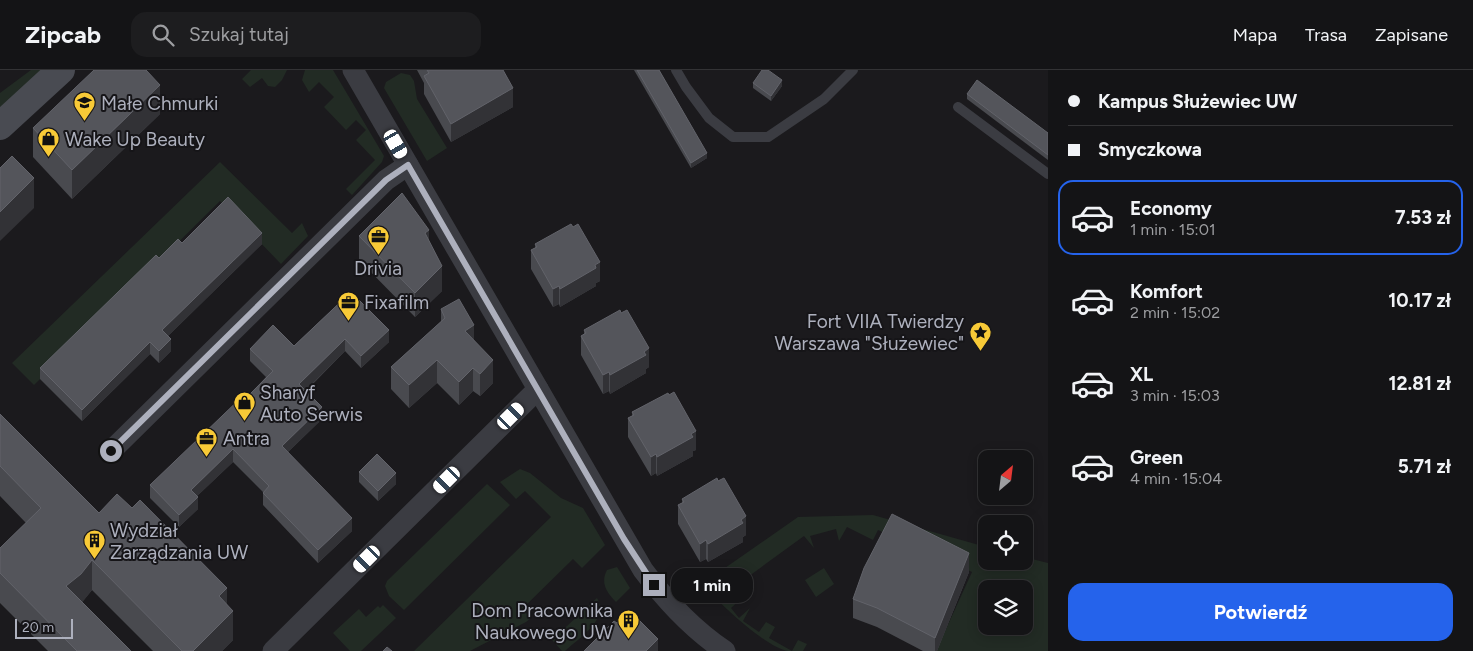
<!DOCTYPE html>
<html lang="pl">
<head>
<meta charset="utf-8">
<style>
  body { margin:0; font-family:Figtree,sans-serif; background:#1d1d1f; color:#f1f3f6; height:100vh; display:flex; flex-direction:column; font-size:19px; white-space:nowrap }
  * { box-sizing:border-box; margin:0 }
  p { font-size:16px; color:#9d9ea1 }
  .icon { flex:none; width:28px; height:28px; fill:none; stroke:currentColor; stroke-width:2; stroke-linecap:round; stroke-linejoin:round }
  .map { position:relative; flex:1; overflow:hidden }
  .sheet { display:flex; flex-direction:column; background:#141416; width:425px }
  .sheet>* { flex:none }
  .guide { display:grid; align-content:center; height:110px; padding:0 20px; background:#141416 }
  .needle { width:32px; rotate:28deg }
  .tools { position:absolute; left:978px; top:380px; display:grid; gap:10px }
  .tools a { display:grid; place-items:center; width:55px; height:55px; border-radius:10px; background:#141416; box-shadow:0 2px 12px #0003,0 0 0 1px #333335; font-size:25px }
  .scale { position:absolute; left:15px; bottom:12px; width:58px; box-sizing:border-box; padding-left:5px; border:2px solid #adb0bd; border-top:0; font-size:14px; line-height:18px; white-space:nowrap; color:#adb0bd; -webkit-text-stroke:4px #161518; paint-order:stroke }
  .end { position:absolute; width:22px; height:22px; margin:-11px; border:6px solid #adb0bd; background:#111; box-shadow:0 0 0 2px #111 }
  .from { border-radius:50% }
  .bubble { position:absolute; height:35px; border-radius:15px; background:#141416; box-shadow:0 2px 12px #0003,0 0 0 1px #333335; font-size:16px; font-weight:700; line-height:35px; text-align:center }
  .car { position:absolute; width:15px; height:30px; margin:-15px -8px; border-radius:6px; box-shadow:0 0 4px 1px #0007; background:linear-gradient(#fff 24%,#345 0 40%,#fff 0 76%,#345 0 86%,#fff 0) }
  .guide b { display:flex; align-items:center; gap:18px; height:48px; font-size:19px }
  .guide b+b { border-top:1px solid #333335 }
  .guide i { width:12px; height:12px; background:#f1f3f6 }
  ul { padding:0; list-style:none }
  li { display:flex; align-items:center; gap:15px; height:75px; margin:0 10px 8px; padding:0 10px; border:2px solid transparent; border-radius:15px }
  li div { flex:1 }
  li b { display:block; font-size:19px }
  li em { font-style:normal; font-weight:700 }
  li.active { border-color:#2563eb }
  li>.icon { width:45px; height:45px; stroke-width:1.5 }
  .action { display:flex; gap:10px; margin-top:auto; padding:10px 20px }
  .action a { flex:1; height:58px; border-radius:15px; background:#2563eb; color:#fff; font-size:20px; font-weight:700; line-height:58px; text-align:center }
  header { display:flex; align-items:center; gap:30px; box-sizing:border-box; height:70px; padding:0 25px; background:#141416; border-bottom:1px solid #333335 }
  header strong { font-size:24px }
  nav { display:flex; gap:28px; margin-inline-start:auto; font-size:18px }
  .search { width:350px; height:45px; background:#1d1d1f; display:flex; align-items:center; gap:12px; box-sizing:border-box; padding:0 18px; border-radius:15px; color:#9d9ea1; font-size:19px }
  main { display:flex; flex:1; min-height:0 }
  .map>svg:first-child { display:block }
  .green { fill:#222b24; fill-rule:evenodd }
  .lines { fill:none; stroke-linecap:round; stroke-linejoin:round }
  .lane { stroke:#3b3c42; stroke-width:10 }
  .street { stroke:#3b3c42; stroke-width:21 }
  .secondary { stroke:#494b52; stroke-width:28 }
  .wall { fill:#494a4f }
  .shaded-wall { fill:#323236 }
  .building { fill:#54555b; stroke:#62636a }
  .route { stroke:#adb0bd; stroke-width:6 }
  .labels { text-anchor:middle; stroke-width:4; stroke-linejoin:round; paint-order:stroke }
  .poi-label { font-size:19px; fill:#adb0bd; stroke:#161518; text-anchor:start }
</style>
</head>
<body>
<header>
<strong>Zipcab</strong>
<div class="search"><svg class="icon" aria-label="search" viewBox="0 0 24 24"><circle cx="10" cy="10" r="6"/><path d="M15 15l6 6"/></svg>Szukaj tutaj</div>
<nav><a>Mapa</a><a>Trasa</a><a>Zapisane</a></nav>
</header>
<main>
<div class="map">
<svg width="1048" height="581" viewBox="0 0 1048 581">
  <rect width="100%" height="100%" fill="#1b1a1d"/>
  <!-- green -->
  <g class="green">
    <path d="M31 0H44L0 40V23Z"/>
    <path d="M251 0H287L282 10 275 17 268 16 262 8 250 17 242 9Z"/>
    <path d="M305 0H333L384 86 382 92 352 125 346 119 375 90 356 70 366 60 356 50 346 60 324 37 334 27 319 12 309 22 302 10Z"/>
    <path d="M401 3 410 5 414 11 417 29 447 78 427 91 384 18 386 12Z"/>
    <path d="M220 92 292 163 302 153 308 166 281 194 220 131 34 315 12 293Z"/>
    <path d="M520 399 530 403 561 428 583 438 605 475 582 498 573 489 522 539 531 548 526 552 470 581H414L551 447 525 421 516 429 500 412Z"/>
    <path d="M487 414 510 435 404 540 389 526 385 516 387 511Z"/>
    <path d="M873 445 986 477V491H1024V487L1048 493V581H936L972 502 878 460 873 470 847 457 839 471 836 459 810 466 814 478 804 466 734 517 742 528 731 538 739 548 750 538 743 551 759 562 766 552 775 557 769 568 792 581 798 570 807 574 803 581C798 581 793 581 788 581 766 578 717 531 702 514L798 447ZM986 519H1024V556H986Z"/>
    <path d="M617 497 630 518 616 532C607 523 600 513 607 500Z"/>
    <path d="M824 498 834 514 816 527 805 510Z"/>
    <path d="M597 528C610 549 579 568 565 581H562L552 570Z"/>
    <path d="M383 535 396 548 361 581H350L333 563 359 539 366 547 378 536 380 538Z"/>
  </g>
  <g class="lines">
    <!-- lane -->
    <g class="lane">
      <path d="M676 0 686 17 709 48 733 67H768L824 29 853 0"/>
      <path d="M958 37 1048 104"/>
    </g>
    <!-- street -->
    <g class="street">
      <path d="M353 0 643 500C667 532 692 559 725 581"/>
      <path d="M111 381 386 110 408 95"/>
      <path d="M273 581 538 319"/>
    </g>
    <!-- secondary -->
    <path class="secondary" d="M0 56 61 0"/>
  </g>
  <!-- wall -->
  <g class="wall">
    <path d="M417 0H503L513 37 451 72 424 24V13Z"/>
    <path d="M634 0H659L707 88 691 98Z"/>
    <path d="M753 13 782 16 771 31 753 18Z"/>
    <path d="M967 24 1048 63V90L967 29Z"/>
    <path d="M160 44 72 129 33 87V58Z"/>
    <path d="M359 166 429 171 442 221 415 247 359 190Z"/>
    <path d="M182 173 262 174 168 266 171 281 159 293 150 284 82 351 40 309V298L159 188Z"/>
    <path d="M535 174 600 211 596 213V216L560 237 559 234 553 237 531 199V180L535 178Z"/>
    <path d="M351 222 389 272 361 298 345 281 306 321 322 349 288 382 352 461 318 493 263 435V422L233 392 197 426 198 439 179 457 150 428V415L249 325 266 307 250 291V279L294 276Z"/>
    <path d="M441 239 474 270 493 313 480 326 473 321 459 335 437 313 409 338 391 319V297L441 252Z"/>
    <path d="M584 260 649 297 646 299V303L610 324 609 321 603 324 581 285V266L584 264Z"/>
    <path d="M669 325 696 380 693 381V386L657 406 656 403 651 406 628 367V348L632 346V342Z"/>
    <path d="M0 344 99 443 227 534 233 570 222 581H153L92 520 82 532 131 581H48L0 533V478L26 453 0 426Z"/>
    <path d="M359 402 396 414 378 431 359 412Z"/>
    <path d="M682 429 746 465 743 467V472L708 492 706 489 700 492 678 454V435L682 433Z"/>
    <path d="M969 502 937 581H923L877 557 853 548V529Z"/>
  </g>
  <!-- shaded-wall -->
  <g class="shaded-wall">
    <path d="M782 10V16L771 31V26Z"/>
    <path d="M160 15V44L72 129V100Z"/>
    <path d="M513 18V37L451 72V54Z"/>
    <path d="M707 83V88L691 98V93Z"/>
    <path d="M34 108V138L0 171V142Z"/>
    <path d="M429 160V184L425 163Z"/>
    <path d="M262 163V174L162 272V260Z"/>
    <path d="M600 192V211L596 213V216L560 237V219Z"/>
    <path d="M442 196V221L415 247V223Z"/>
    <path d="M559 216V234L553 237V219Z"/>
    <path d="M474 255V277L465 261Z"/>
    <path d="M389 260V272L361 298V286Z"/>
    <path d="M171 269V281L159 293V281Z"/>
    <path d="M345 269V281L299 327V314Z"/>
    <path d="M150 272V284L82 351V340Z"/>
    <path d="M649 278V297L646 299V303L610 324V305Z"/>
    <path d="M437 290V313L409 338V315Z"/>
    <path d="M493 290V313L480 326V304Z"/>
    <path d="M473 298V321L459 335V312Z"/>
    <path d="M609 302V321L603 324V305Z"/>
    <path d="M322 337V349L282 388V376Z"/>
    <path d="M696 361V380L693 381V386L657 406V387Z"/>
    <path d="M233 379V392L191 432V420Z"/>
    <path d="M656 384V403L651 406V387Z"/>
    <path d="M396 403V414L378 431V421Z"/>
    <path d="M198 427V439L179 457V445Z"/>
    <path d="M746 446V465L743 467V472L708 492V474Z"/>
    <path d="M352 448V461L318 493V480Z"/>
    <path d="M706 470V489L700 492V474Z"/>
    <path d="M969 483V502L937 581H935V568Z"/>
    <path d="M92 490V520L81 534 66 516Z"/>
    <path d="M227 518V547L233 541V570L222 581H193L219 526Z"/>
    <path d="M658 569V581H646Z"/>
  </g>
  <!-- building -->
  <g class="building">
    <path d="M94 0H146L160 15 72 100 33 58Z"/>
    <path d="M427 0H503L513 18 451 54 424 6 429 3Z"/>
    <path d="M637 0H659L707 83 691 93Z"/>
    <path d="M762 0H768L782 10 771 26 753 13Z"/>
    <path d="M977 10 1048 63V85L967 24Z"/>
    <path d="M12 86 34 108 0 142V98Z"/>
    <path d="M402 123 429 160 425 163 442 196 415 223 359 166Z"/>
    <path d="M228 127 262 163 162 260 171 269 159 281 150 272 82 340 40 298 156 185 159 188 178 169 182 173Z"/>
    <path d="M571 154 573 157 578 154 600 192 595 195 596 198 560 219 559 216 553 219 531 180 537 177 535 174Z"/>
    <path d="M351 222 389 260 361 286 345 269 299 314 322 337 282 376 352 448 318 480 263 423 269 416 233 379 191 420 198 427 179 445 150 415 246 323 249 325 273 301 250 279 273 255 294 276Z"/>
    <path d="M459 229 474 255 465 261 493 290 480 304 473 298 459 312 437 290 409 315 391 297 445 248 441 239Z"/>
    <path d="M620 240 621 243 627 240 649 278 644 282 646 285 610 305 609 302 603 305 581 266 586 263 584 260Z"/>
    <path d="M674 322 696 361 691 364 693 367 657 387 656 384 651 387 628 348 634 345 632 342 668 323 669 325Z"/>
    <path d="M0 344 99 443 117 424 132 438 140 430 227 518 219 526 233 541 193 581H182L92 490 81 504 66 516 131 581H77L0 503V478L41 438 0 396Z"/>
    <path d="M377 384 396 403 378 421 359 402Z"/>
    <path d="M717 408 718 411 724 408 746 446 741 450 743 453 708 474 706 470 700 474 678 435 684 432 682 429Z"/>
    <path d="M892 444 969 483 935 568 877 538 853 529 864 498Z"/>
    <path d="M629 540 658 569 646 581H584L614 551 617 553Z"/>
    <path d="M387 577 392 581H383Z"/>
  </g>
  <g class="lines">
    <!-- route -->
    <path class="route" d="M111 381 386 110 408 95 624 469 654 515"/>
  </g>
  <!-- icons -->
  <defs>
    <symbol id="school-pin" viewBox="-11 -11 22 30"><path d="M0 17L-7.5 6A9.5 9.5 0 1 1 7.5 6Z" fill="#f8ca37" stroke="#161518"/><path d="M0-5L7-2L0 1L-7-2ZM-4 1L0 2.5L4 1V4Q0 6-4 4Z" fill="#111"/></symbol>
    <symbol id="shop-pin" viewBox="-11 -11 22 30"><path d="M0 17L-7.5 6A9.5 9.5 0 1 1 7.5 6Z" fill="#f8ca37" stroke="#161518"/><path d="M-5-2.5h2.3a2.7 3.5 0 0 1 5.4 0H5L5.5 6h-11ZM-1.5-2.5h3a1.5 2.3 0 0 0-3 0Z" fill="#111"/></symbol>
    <symbol id="office-pin" viewBox="-11 -11 22 30"><path d="M0 17L-7.5 6A9.5 9.5 0 1 1 7.5 6Z" fill="#f8ca37" stroke="#161518"/><path d="M-6-3h4V-5.5h4V-3h4V5H-6ZM-1-4.5V-3h2v-1.5ZM-6 0V1H6V0Z" fill="#111"/></symbol>
    <symbol id="sight-pin" viewBox="-11 -11 22 30"><path d="M0 17L-7.5 6A9.5 9.5 0 1 1 7.5 6Z" fill="#f8ca37" stroke="#161518"/><path d="M0-6L1.8-2.2L6-1.7L2.9 1.2L3.7 5.4L0 3.3L-3.7 5.4L-2.9 1.2L-6-1.7L-1.8-2.2Z" fill="#111"/></symbol>
    <symbol id="building-pin" viewBox="-11 -11 22 30"><path d="M0 17L-7.5 6A9.5 9.5 0 1 1 7.5 6Z" fill="#f8ca37" stroke="#161518"/><path d="M-4-6H4V6H1V3H-1V6H-4ZM-2.5-4.3h1.7v1.8h-1.7ZM.8-4.3h1.7v1.8H.8ZM-2.5-1h1.7V.8h-1.7ZM.8-1h1.7V.8H.8Z" fill="#111"/></symbol>
  </defs>
  <g fill-rule="evenodd">
    <use href="#school-pin" x="72" y="20" width="25" height="34"/>
    <use href="#shop-pin" x="36" y="56" width="25" height="34"/>
    <use href="#office-pin" x="366" y="154" width="25" height="34"/>
    <use href="#office-pin" x="336" y="220" width="25" height="34"/>
    <use href="#sight-pin" x="968" y="250" width="25" height="34"/>
    <use href="#shop-pin" x="232" y="320" width="25" height="34"/>
    <use href="#office-pin" x="194" y="356" width="25" height="34"/>
    <use href="#building-pin" x="82" y="458" width="25" height="34"/>
    <use href="#building-pin" x="616" y="538" width="25" height="34"/>
  </g>
  <g class="labels">
    <!-- poi labels -->
    <g class="poi-label">
      <text x="101" y="40">Małe Chmurki</text>
      <text x="65" y="76">Wake Up Beauty</text>
      <text x="378" y="205" text-anchor="middle">Drivia</text>
      <text x="364" y="239">Fixafilm</text>
      <text x="964" y="258" text-anchor="end">Fort VIIA Twierdzy<tspan x="964" dy="22">Warszawa "Służewiec"</tspan></text>
      <text x="260" y="329">Sharyf<tspan x="260" dy="22">Auto Serwis</tspan></text>
      <text x="223" y="375">Antra</text>
      <text x="110" y="467">Wydział<tspan x="110" dy="22">Zarządzania UW</tspan></text>
      <text x="613" y="547" text-anchor="end">Dom Pracownika<tspan x="613" dy="22">Naukowego UW</tspan></text>
    </g>
  </g>
</svg>
<div class="tools">
<a><svg class="needle" viewBox="-14 -14 28 28"><path d="M0-13l5 13h-10z" fill="#e53935"/><path d="M0 13l5-13h-10z" fill="#9d9ea1"/></svg></a>
<a><svg class="icon" aria-label="locate" viewBox="0 0 24 24"><circle cx="12" cy="12" r="6"/><path d="M12 2v4M12 18v4M2 12h4M18 12h4"/></svg></a>
<a><svg class="icon" aria-label="layers" viewBox="0 0 24 24"><path d="M12 4l9 5-9 5-9-5zM3 14l9 5 9-5"/></svg></a>
</div>
<div class="scale">20 m</div>
<i class="end from" style="left:111px;top:381px"></i>
<i class="end" style="left:654px;top:515px"></i>
<div class="bubble" style="left:671px;top:498px;width:82px">1 min</div>
<i class="car" style="left:396px;top:74px;rotate:150deg"></i>
<i class="car" style="left:511px;top:346px;rotate:45deg"></i>
<i class="car" style="left:447px;top:410px;rotate:225deg"></i>
<i class="car" style="left:367px;top:489px;rotate:225deg"></i>
</div>
<section class="sheet">
<div class="guide">
<b><i class="from"></i>Kampus Służewiec UW</b>
<b><i></i>Smyczkowa</b>
</div>
<ul>
<li class="active"><svg class="icon" aria-label="car" viewBox="0 0 24 24"><path d="M5 17H2v-5l4-1 3-4h7l3 4 3 1v5h-3M9 17h6M6 11h13"/><circle cx="7" cy="17" r="2"/><circle cx="17" cy="17" r="2"/></svg><div><b>Economy</b><p>1 min · 15:01</p></div><em>7.53 zł</em></li>
<li><svg class="icon" aria-label="car" viewBox="0 0 24 24"><path d="M5 17H2v-5l4-1 3-4h7l3 4 3 1v5h-3M9 17h6M6 11h13"/><circle cx="7" cy="17" r="2"/><circle cx="17" cy="17" r="2"/></svg><div><b>Komfort</b><p>2 min · 15:02</p></div><em>10.17 zł</em></li>
<li><svg class="icon" aria-label="car" viewBox="0 0 24 24"><path d="M5 17H2v-5l4-1 3-4h7l3 4 3 1v5h-3M9 17h6M6 11h13"/><circle cx="7" cy="17" r="2"/><circle cx="17" cy="17" r="2"/></svg><div><b>XL</b><p>3 min · 15:03</p></div><em>12.81 zł</em></li>
<li><svg class="icon" aria-label="car" viewBox="0 0 24 24"><path d="M5 17H2v-5l4-1 3-4h7l3 4 3 1v5h-3M9 17h6M6 11h13"/><circle cx="7" cy="17" r="2"/><circle cx="17" cy="17" r="2"/></svg><div><b>Green</b><p>4 min · 15:04</p></div><em>5.71 zł</em></li>
</ul>
<div class="action"><a>Potwierdź</a></div>
</section>
</main>
</body>
</html>
